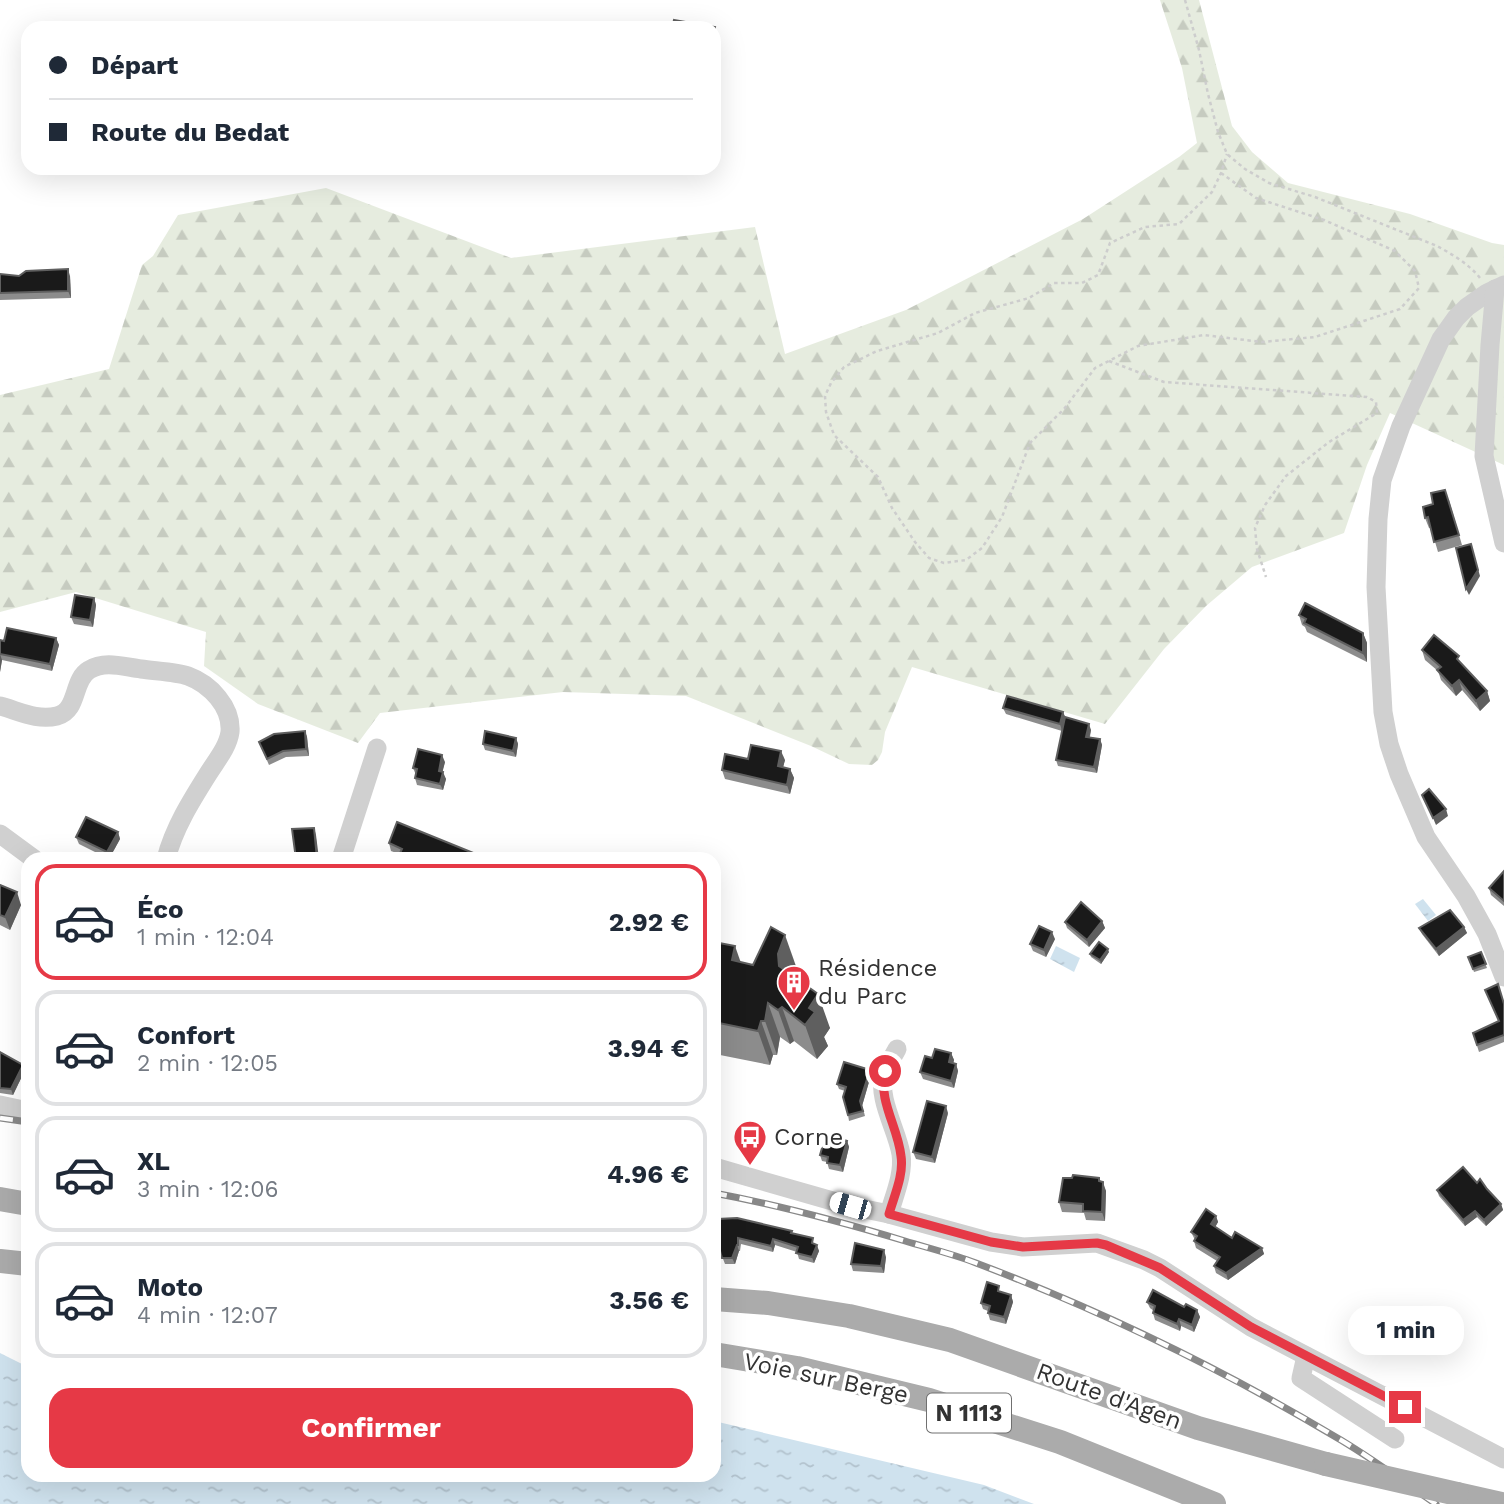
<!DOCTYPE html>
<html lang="fr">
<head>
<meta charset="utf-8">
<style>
  body { margin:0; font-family:"Work Sans",sans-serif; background:#f2f2f3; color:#1f2937; height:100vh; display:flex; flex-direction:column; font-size:26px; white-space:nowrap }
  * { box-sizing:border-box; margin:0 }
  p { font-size:23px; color:#747a83 }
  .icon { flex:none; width:38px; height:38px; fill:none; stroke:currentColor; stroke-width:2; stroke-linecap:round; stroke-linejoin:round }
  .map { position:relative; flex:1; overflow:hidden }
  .drawer { position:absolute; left:21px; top:852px; width:700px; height:630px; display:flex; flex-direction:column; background:#fff; border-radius:21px; box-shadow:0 7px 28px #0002 }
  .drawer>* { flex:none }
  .guide { position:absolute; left:21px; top:21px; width:700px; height:154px; border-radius:21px; box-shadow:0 7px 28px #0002; display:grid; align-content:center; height:154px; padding:0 28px; background:#fff }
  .end { position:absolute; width:32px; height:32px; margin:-16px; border:9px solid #e63946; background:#fff; box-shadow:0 0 0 4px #fff }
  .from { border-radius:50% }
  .bubble { position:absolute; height:49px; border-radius:21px; background:#fff; box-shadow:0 7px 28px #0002; font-size:23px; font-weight:700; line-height:49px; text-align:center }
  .car { position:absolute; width:21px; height:42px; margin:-21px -10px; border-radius:9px; box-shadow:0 0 5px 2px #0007; background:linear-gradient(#fff 24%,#345 0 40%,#fff 0 76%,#345 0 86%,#fff 0) }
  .guide b { display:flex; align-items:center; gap:24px; height:66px; font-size:26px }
  .guide b+b { border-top:2px solid #e0e1e3 }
  .guide i { width:18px; height:18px; background:#1f2937 }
  ul { padding:12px 0 0; list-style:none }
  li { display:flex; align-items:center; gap:21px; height:116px; margin:0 14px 10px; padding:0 14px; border:4px solid #e0e1e3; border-radius:21px }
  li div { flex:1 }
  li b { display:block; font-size:26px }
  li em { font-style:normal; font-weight:700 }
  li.on { border-color:#e63946 }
  li>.icon { width:63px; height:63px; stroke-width:1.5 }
  .action { display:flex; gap:14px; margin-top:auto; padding:14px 28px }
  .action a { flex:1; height:80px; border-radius:21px; background:#e63946; color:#fff; font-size:28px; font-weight:700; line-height:80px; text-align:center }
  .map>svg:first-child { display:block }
  .forest { fill:url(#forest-firs) }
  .water { fill:url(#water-ripples) }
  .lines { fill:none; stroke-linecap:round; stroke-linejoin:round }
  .path { stroke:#cdcdcd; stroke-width:2.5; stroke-dasharray:3.5 3.5; stroke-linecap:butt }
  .minor { stroke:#d0d0d0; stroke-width:19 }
  .major { stroke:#ababab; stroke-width:24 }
  .rail-casing { stroke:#888; stroke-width:7 }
  .rail { stroke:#fff; stroke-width:4.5; stroke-dasharray:13; stroke-linecap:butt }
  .major-bridge { stroke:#ababab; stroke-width:24 }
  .wall { fill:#8c8c8c }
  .shaded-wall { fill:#5f5f5f }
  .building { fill:#1a1a1a; stroke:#5f5f5f; stroke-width:2 }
  .route { stroke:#e63946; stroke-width:9 }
  .labels { text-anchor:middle; stroke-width:7; stroke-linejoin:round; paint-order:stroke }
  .shield { fill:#fff; stroke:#707070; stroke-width:2 }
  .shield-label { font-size:23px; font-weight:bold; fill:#333 }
  .poi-label { font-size:24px; fill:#333; stroke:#fff; text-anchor:start }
  .street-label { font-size:24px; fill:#333; stroke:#fff }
</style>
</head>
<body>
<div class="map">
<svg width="1504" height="1504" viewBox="0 0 1504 1504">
  <defs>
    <pattern id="forest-firs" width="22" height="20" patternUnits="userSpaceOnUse" patternTransform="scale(1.75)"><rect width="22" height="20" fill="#e6ecdf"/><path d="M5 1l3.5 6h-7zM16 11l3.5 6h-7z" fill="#c6cbc0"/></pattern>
    <pattern id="water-ripples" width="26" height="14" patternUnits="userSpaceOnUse" patternTransform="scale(1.75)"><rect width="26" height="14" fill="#cfe2ee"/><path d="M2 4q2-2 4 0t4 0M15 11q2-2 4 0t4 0" fill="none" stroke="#b2c2cd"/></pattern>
  </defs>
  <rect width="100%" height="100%" fill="#fff"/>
  <!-- forest -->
  <path class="forest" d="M1160 0H1199L1232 126 1252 152 1288 183 1410 214 1492 243 1504 245V465L1390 413 1367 465 1344 533 1252 567 1206 606 1164 649 1105 724 912 667 885 732 882 752 878 760 872 765 849 764 811 746 686 696 563 692 380 713 358 743 258 704 204 666 206 632 76 592 0 612V395L109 369 142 265 153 256 178 215 326 188 511 258 755 227 785 354 906 310 1083 219 1179 157 1197 143 1182 68Z"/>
  <!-- water -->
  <g class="water">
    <path d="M1423 899 1436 915 1428 921 1415 904Z"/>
    <path d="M1056 946 1080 958 1074 972 1050 959Z"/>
    <path d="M0 1353 28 1367V1475H714V1421L984 1485 1034 1504H0Z"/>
  </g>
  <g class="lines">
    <!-- path -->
    <g class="path">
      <path d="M1185 0 1199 50 1208 94 1218 132 1227 154 1245 169 1269 183 1315 197 1437 246C1452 254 1470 265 1480 278"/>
      <path d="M1221 173 1256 198 1324 220 1395 251 1415 271 1419 288 1400 309 1315 337 1262 342 1204 335 1138 346 1095 368 1064 409 1030 443 1002 517 982 548 966 560 944 563 929 558 915 542 892 508 878 477 834 435 826 412 825 396 831 383 844 367 877 351 938 333 975 313 1029 298 1054 283H1082L1098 275 1110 243 1145 227 1179 224 1212 192 1221 173 1227 154"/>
      <path d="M1109 361 1164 382 1367 397 1376 402 1377 413 1329 442 1286 476 1265 505 1255 528 1257 549 1266 577"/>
    </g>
    <!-- minor -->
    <g class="minor">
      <path d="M1504 285 1487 293 1467 307 1456 318 1441 339 1401 426 1382 480 1378 519 1376 587 1383 712 1389 744 1399 774 1426 837 1466 896 1487 934 1504 977"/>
      <path d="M1495 289 1490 345 1484 456 1504 543"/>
      <path d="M0 706C19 711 37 721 57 716 79 710 72 680 89 670 105 660 124 667 141 669 154 671 177 672 188 676 210 684 232 707 230 732 228 747 216 761 208 774 191 801 174 828 166 859"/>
      <path d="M0 834 34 859"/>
      <path d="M341 859 377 748"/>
      <path d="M0 1105 28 1111"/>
      <path d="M714 1167 850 1206 889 1214 991 1242 1023 1247 1097 1243 1144 1260 1160 1268 1251 1327 1504 1459"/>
      <path d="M889 1214C894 1196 904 1174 901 1154 897 1130 877 1098 884 1074 887 1065 893 1057 897 1049"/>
      <path d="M1306 1356 1301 1378 1395 1439"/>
    </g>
    <!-- major -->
    <g class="major">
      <path d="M0 1199 28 1204"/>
      <path d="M0 1261 28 1264"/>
      <path d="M714 1299 768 1303 849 1316 950 1340 1198 1428 1326 1464"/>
      <path d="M714 1354 797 1368 929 1400 1060 1442 1214 1504"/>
      <path d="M1457 1494 1502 1504"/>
    </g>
    <defs>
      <g id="rail">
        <path d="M0 1118 28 1122"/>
        <path d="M714 1193C778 1205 842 1222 905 1241 928 1248 953 1254 976 1263 1100 1310 1220 1368 1334 1436 1369 1456 1402 1481 1436 1504"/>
      </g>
    </defs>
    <!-- rail casing -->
    <use href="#rail" class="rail-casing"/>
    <!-- rail -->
    <use href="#rail" class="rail"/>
    <!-- major-bridge -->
    <path class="major-bridge" d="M1326 1464 1457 1494"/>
  </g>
  <!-- wall -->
  <g class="wall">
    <path d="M0 274 19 276H70L71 298 0 300Z"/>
    <path d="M1449 500 1462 545 1438 552 1431 528H1429L1425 518 1433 504Z"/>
    <path d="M94 598 96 605 93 627 74 624 71 617Z"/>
    <path d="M1299 615 1363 633 1367 643V662L1307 632 1305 627 1302 625Z"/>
    <path d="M56 638 59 645 52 671 2 660 0 672V640L4 641Z"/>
    <path d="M1422 650 1463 665 1487 691 1490 701 1480 711 1462 690 1456 696 1441 680 1438 671 1425 660Z"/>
    <path d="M1003 708 1063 712 1065 717 1091 730 1090 737 1100 739 1102 745 1097 773 1058 766 1056 760 1062 731 1006 714Z"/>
    <path d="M305 731 307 737 309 756 286 757 269 765 259 742Z"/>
    <path d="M516 738 518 744 516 757 485 750 483 744Z"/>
    <path d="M748 759 785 760 783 767 790 769 794 778 790 794 725 779 722 770Z"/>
    <path d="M445 762 442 772 446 779 443 790 417 785 415 778 416 775 413 768Z"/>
    <path d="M118 832 120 839 109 859 79 844 76 837Z"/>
    <path d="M389 843 488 859H397L399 854 391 851Z"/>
    <path d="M1504 871V906L1491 895 1489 888Z"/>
    <path d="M0 885 21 905 10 930 0 925Z"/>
    <path d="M1102 921 1105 928 1089 947 1067 928 1065 922Z"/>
    <path d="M1464 927 1467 933 1439 956 1422 934 1419 928Z"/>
    <path d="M1055 939 1046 957 1033 951 1030 944Z"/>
    <path d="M714 942 740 962 753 965 797 969 794 977 830 1028 824 1037 828 1046 817 1059 794 1041 790 1044 780 1037 777 1055H773L770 1065 720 1055 714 1037V995L716 988 714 983Z"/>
    <path d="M1109 952 1101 964 1091 957 1090 954Z"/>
    <path d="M1481 952 1487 968 1474 972 1468 957Z"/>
    <path d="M1504 1003V1042L1479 1052 1473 1033 1498 1022Z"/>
    <path d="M0 1052 23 1065 25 1070 13 1095 0 1093Z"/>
    <path d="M951 1053 954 1060 953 1063 956 1064 958 1071 954 1088 923 1079 920 1072 932 1058Z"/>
    <path d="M870 1070 871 1075 862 1106 865 1116 849 1121 848 1115 845 1091 839 1089 837 1084Z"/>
    <path d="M948 1113 935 1163 916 1159 913 1152Z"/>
    <path d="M847 1141 849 1147 843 1172 829 1169 827 1162 822 1161 820 1155Z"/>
    <path d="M1099 1178 1106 1191 1105 1221 1086 1220 1084 1213 1062 1212 1059 1202Z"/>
    <path d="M1477 1183 1487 1189 1501 1204 1503 1210 1486 1226 1477 1217 1465 1226 1439 1196 1437 1190Z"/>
    <path d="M1216 1216 1218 1222 1215 1227 1232 1238 1262 1248 1264 1254 1228 1280 1216 1273 1214 1266 1217 1261 1196 1248 1194 1241 1195 1240 1191 1232Z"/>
    <path d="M718 1219 792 1231 793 1234 815 1244 819 1251 814 1263 799 1259 797 1252 775 1245 773 1252 741 1244 740 1251H739L735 1264H725L720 1251H719L716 1244Z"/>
    <path d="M886 1257 884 1273 853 1271 851 1264Z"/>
    <path d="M1001 1292 1011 1295 1013 1302 1006 1324 990 1320 988 1313V1311L983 1309 981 1303Z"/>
    <path d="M1147 1302 1184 1307 1197 1310 1200 1317 1194 1332 1181 1326 1180 1331 1155 1320 1153 1313 1154 1311 1150 1308Z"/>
  </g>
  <!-- shaded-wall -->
  <g class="shaded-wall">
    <path d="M715 27 717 33 714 53V32Z"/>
    <path d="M68 269 70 276 71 298 68 291Z"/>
    <path d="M1471 544 1480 576 1469 595 1466 589Z"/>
    <path d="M94 598 96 605 93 627 90 620Z"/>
    <path d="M1363 633 1367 643V662L1363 653Z"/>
    <path d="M56 638 59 645 52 671 50 664Z"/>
    <path d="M0 654 2 660 0 672Z"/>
    <path d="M1459 680 1462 690 1456 696 1452 686Z"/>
    <path d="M1487 691 1490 701 1480 711 1476 701Z"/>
    <path d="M1063 712 1066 719 1062 731 1060 724Z"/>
    <path d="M1089 724 1091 730 1088 743 1086 737Z"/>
    <path d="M305 731 307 737 309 756 306 749Z"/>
    <path d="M516 738 518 744 516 757 513 751Z"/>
    <path d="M1100 739 1102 745 1097 773 1094 767Z"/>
    <path d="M781 751 785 760 781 775 778 766Z"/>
    <path d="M442 755 445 762 441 778 439 771Z"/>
    <path d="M790 769 794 778 790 794 787 785Z"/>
    <path d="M443 772 446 779 443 790 440 784Z"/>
    <path d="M1446 809 1448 816 1436 825 1433 818Z"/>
    <path d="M314 828 316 835 319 859H317Z"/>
    <path d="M118 832 120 839 109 859 107 852Z"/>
    <path d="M17 892 21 905 10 930 5 917Z"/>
    <path d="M1102 921 1105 928 1089 947 1087 940Z"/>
    <path d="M1464 927 1467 933 1439 956 1436 949Z"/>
    <path d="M1052 932 1055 939 1046 957 1044 950Z"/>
    <path d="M785 935 797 969 790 988 779 966 778 954Z"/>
    <path d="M735 946 747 980 732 960Z"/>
    <path d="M1108 949 1109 952 1101 964 1100 960Z"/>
    <path d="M818 994 830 1028 824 1037 828 1046 817 1059 805 1025 809 1008Z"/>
    <path d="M768 1003 780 1037 777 1055 765 1021Z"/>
    <path d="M782 1007 794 1041 790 1044 778 1010Z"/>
    <path d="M761 1021 773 1055 770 1065 758 1031Z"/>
    <path d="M951 1053 954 1060 952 1069 949 1062Z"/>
    <path d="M956 1064 958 1071 954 1088 951 1081Z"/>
    <path d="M23 1065 25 1070 13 1095 11 1089Z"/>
    <path d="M870 1070 871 1075 862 1106 865 1116 860 1101Z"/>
    <path d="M946 1106 948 1113 935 1163 932 1157Z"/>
    <path d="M847 1141 849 1147 843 1172 840 1165Z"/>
    <path d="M1099 1178 1102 1187 1103 1182 1106 1191 1105 1221 1102 1212Z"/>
    <path d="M1501 1204 1503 1210 1486 1226 1484 1220Z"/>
    <path d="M1475 1211 1477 1217 1465 1226 1463 1220Z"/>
    <path d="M1216 1216 1218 1222 1213 1231 1211 1224Z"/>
    <path d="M773 1239 775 1245 773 1252 771 1246Z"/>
    <path d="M737 1245 739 1251 735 1264 732 1258Z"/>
    <path d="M817 1245 819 1251 814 1263 812 1257Z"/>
    <path d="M1262 1248 1264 1254 1228 1280 1226 1273Z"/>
    <path d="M884 1250 886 1257 884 1273 881 1266Z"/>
    <path d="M1011 1295 1013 1302 1006 1324 1004 1317Z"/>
    <path d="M1197 1310 1200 1317 1194 1332 1192 1325Z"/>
    <path d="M1179 1319 1181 1326 1180 1331 1177 1324Z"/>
  </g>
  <!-- building -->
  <g class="building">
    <path d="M674 20 715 27 714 32V28H672Z"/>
    <path d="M68 269V291L0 293V274L19 276 26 271Z"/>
    <path d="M1445 490 1459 535 1434 542 1428 517 1425 518 1423 507 1433 504 1431 493Z"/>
    <path d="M1471 544 1478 570 1466 589 1456 548Z"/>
    <path d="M75 595 94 598 90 620 71 617Z"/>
    <path d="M1305 603 1363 633V653L1304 623 1306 619 1299 615Z"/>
    <path d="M7 628 56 638 50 664 0 654V640L4 641Z"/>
    <path d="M1434 635 1459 656 1457 659 1487 691 1476 701 1459 680 1452 686 1437 670 1441 667 1422 650Z"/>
    <path d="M1007 696 1063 712 1060 724 1003 708Z"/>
    <path d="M1065 717 1089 724 1086 737 1100 739 1094 767 1056 760Z"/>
    <path d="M305 731 306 749 283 751 267 759 259 742 274 734Z"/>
    <path d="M485 731 516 738 513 751 483 744Z"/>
    <path d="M751 745 781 751 778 766 790 769 787 785 722 770 725 754 748 759Z"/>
    <path d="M418 749 442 755 439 771 443 772 440 784 415 778 417 769 413 768Z"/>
    <path d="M1429 789 1446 809 1433 818 1422 795Z"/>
    <path d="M86 817 118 832 107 852 76 837Z"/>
    <path d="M397 822 488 859H428L415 854 412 859H397L402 849 389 843Z"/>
    <path d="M314 828 317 859H296L292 829Z"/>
    <path d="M1504 871V901L1489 888Z"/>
    <path d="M0 885 17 892 5 917 0 915Z"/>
    <path d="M1081 902 1102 921 1087 940 1065 922Z"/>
    <path d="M1450 910 1464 927 1436 949 1419 928Z"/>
    <path d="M1039 926 1052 932 1044 950 1030 944Z"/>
    <path d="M771 927 785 935 778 954 779 966 818 994 809 1008 815 1012 805 1025 782 1007 778 1010 768 1003 765 1021H761L758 1031 714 1022V995L719 974 714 973V942L735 946 732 960 753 965Z"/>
    <path d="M1099 942 1108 949 1100 960 1090 954Z"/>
    <path d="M1481 952 1486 964 1473 969 1468 957Z"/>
    <path d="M1498 984 1504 1004V1035L1477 1045 1473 1033 1499 1021 1485 990Z"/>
    <path d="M935 1049 951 1053 949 1062 956 1064 951 1081 920 1072 925 1056 932 1058Z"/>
    <path d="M0 1052 23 1065 11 1089 0 1088Z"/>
    <path d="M844 1062 870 1070 860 1101 863 1111 848 1115 843 1097 846 1087 837 1084Z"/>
    <path d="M927 1101 946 1106 932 1157 913 1152Z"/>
    <path d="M826 1134 847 1141 840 1165 827 1163 828 1157 820 1155Z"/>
    <path d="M1463 1167 1477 1183 1480 1179 1487 1189 1501 1204 1484 1220 1475 1211 1463 1220 1437 1190Z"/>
    <path d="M1073 1175 1099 1178V1181L1103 1182 1102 1212 1083 1211V1204L1059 1202 1063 1178H1072Z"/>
    <path d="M1206 1209 1216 1216 1211 1224 1232 1238 1235 1232 1262 1248 1226 1273 1214 1266 1220 1257 1194 1241 1197 1236 1191 1232Z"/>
    <path d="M737 1218 792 1231 791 1233 813 1238 812 1243 817 1245 812 1257 796 1253 798 1247 773 1239 771 1246 738 1238V1245H737L732 1258H722L718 1244H716L718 1219Z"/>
    <path d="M855 1243 884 1250 881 1266 851 1264Z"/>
    <path d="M987 1282 999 1286 998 1291 1011 1295 1004 1317 988 1313 990 1306 981 1303Z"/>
    <path d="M1153 1290 1184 1307 1186 1304 1197 1310 1192 1325 1179 1319 1177 1324 1153 1313 1155 1306 1147 1302Z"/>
  </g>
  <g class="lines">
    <!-- route -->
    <path class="route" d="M885 1071C878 1101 898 1127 901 1156 904 1175 894 1196 889 1214L991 1242 1023 1247 1097 1243 1106 1245 1160 1268 1251 1327 1405 1407"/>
  </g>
  <!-- icons -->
  <defs>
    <symbol id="building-pin" viewBox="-11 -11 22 30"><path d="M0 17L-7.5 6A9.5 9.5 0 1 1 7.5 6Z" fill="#e63946" stroke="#fff"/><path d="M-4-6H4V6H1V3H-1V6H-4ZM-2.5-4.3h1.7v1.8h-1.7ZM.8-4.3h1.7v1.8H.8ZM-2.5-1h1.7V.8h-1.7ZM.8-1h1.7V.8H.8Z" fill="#fff"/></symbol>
    <symbol id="bus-pin" viewBox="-11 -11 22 30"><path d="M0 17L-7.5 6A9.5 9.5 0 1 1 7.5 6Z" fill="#e63946" stroke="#fff"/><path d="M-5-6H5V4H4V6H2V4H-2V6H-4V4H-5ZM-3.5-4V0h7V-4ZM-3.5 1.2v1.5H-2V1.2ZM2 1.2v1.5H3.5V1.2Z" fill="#fff"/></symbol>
  </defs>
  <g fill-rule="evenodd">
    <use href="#building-pin" x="775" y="963" width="38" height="52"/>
    <use href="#bus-pin" x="731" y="1118" width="38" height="52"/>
  </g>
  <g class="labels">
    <!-- shield labels -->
    <rect class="shield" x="927" y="1393.5" width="84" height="39" rx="5"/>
    <g class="shield-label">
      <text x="969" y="1421">N 1113</text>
    </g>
    <!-- poi labels -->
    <g class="poi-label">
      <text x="818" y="976">Résidence<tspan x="818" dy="28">du Parc</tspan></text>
      <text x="774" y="1145">Corne</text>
    </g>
    <!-- street labels -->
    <g class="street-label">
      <text transform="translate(826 1378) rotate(12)" y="8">Voie sur Berge</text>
      <text transform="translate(1109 1396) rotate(20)" y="8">Route d'Agen</text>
    </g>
  </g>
</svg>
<i class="end from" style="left:885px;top:1071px"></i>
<i class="end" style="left:1405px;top:1407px"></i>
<div class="bubble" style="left:1348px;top:1306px;width:116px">1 min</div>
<i class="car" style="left:850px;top:1206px;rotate:286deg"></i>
<div class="guide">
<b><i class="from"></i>Départ</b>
<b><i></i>Route du Bedat</b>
</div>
<section class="drawer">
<ul>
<li class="on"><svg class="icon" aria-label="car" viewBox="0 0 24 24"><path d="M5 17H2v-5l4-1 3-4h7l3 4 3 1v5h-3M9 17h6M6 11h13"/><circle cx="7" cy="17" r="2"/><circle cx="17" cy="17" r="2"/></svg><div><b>Éco</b><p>1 min · 12:04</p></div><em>2.92 €</em></li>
<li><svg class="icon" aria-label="car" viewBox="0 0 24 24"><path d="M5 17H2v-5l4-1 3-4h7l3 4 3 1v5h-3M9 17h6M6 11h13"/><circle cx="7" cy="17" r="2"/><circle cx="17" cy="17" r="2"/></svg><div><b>Confort</b><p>2 min · 12:05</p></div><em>3.94 €</em></li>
<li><svg class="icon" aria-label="car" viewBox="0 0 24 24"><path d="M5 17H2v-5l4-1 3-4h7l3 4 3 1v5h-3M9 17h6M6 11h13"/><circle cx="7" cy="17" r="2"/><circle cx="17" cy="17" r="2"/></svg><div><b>XL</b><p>3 min · 12:06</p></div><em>4.96 €</em></li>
<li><svg class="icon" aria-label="car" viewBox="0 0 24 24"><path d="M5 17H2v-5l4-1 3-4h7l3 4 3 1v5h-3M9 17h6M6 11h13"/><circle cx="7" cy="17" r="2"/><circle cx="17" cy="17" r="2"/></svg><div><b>Moto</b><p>4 min · 12:07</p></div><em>3.56 €</em></li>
</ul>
<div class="action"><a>Confirmer</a></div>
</section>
</div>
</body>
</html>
